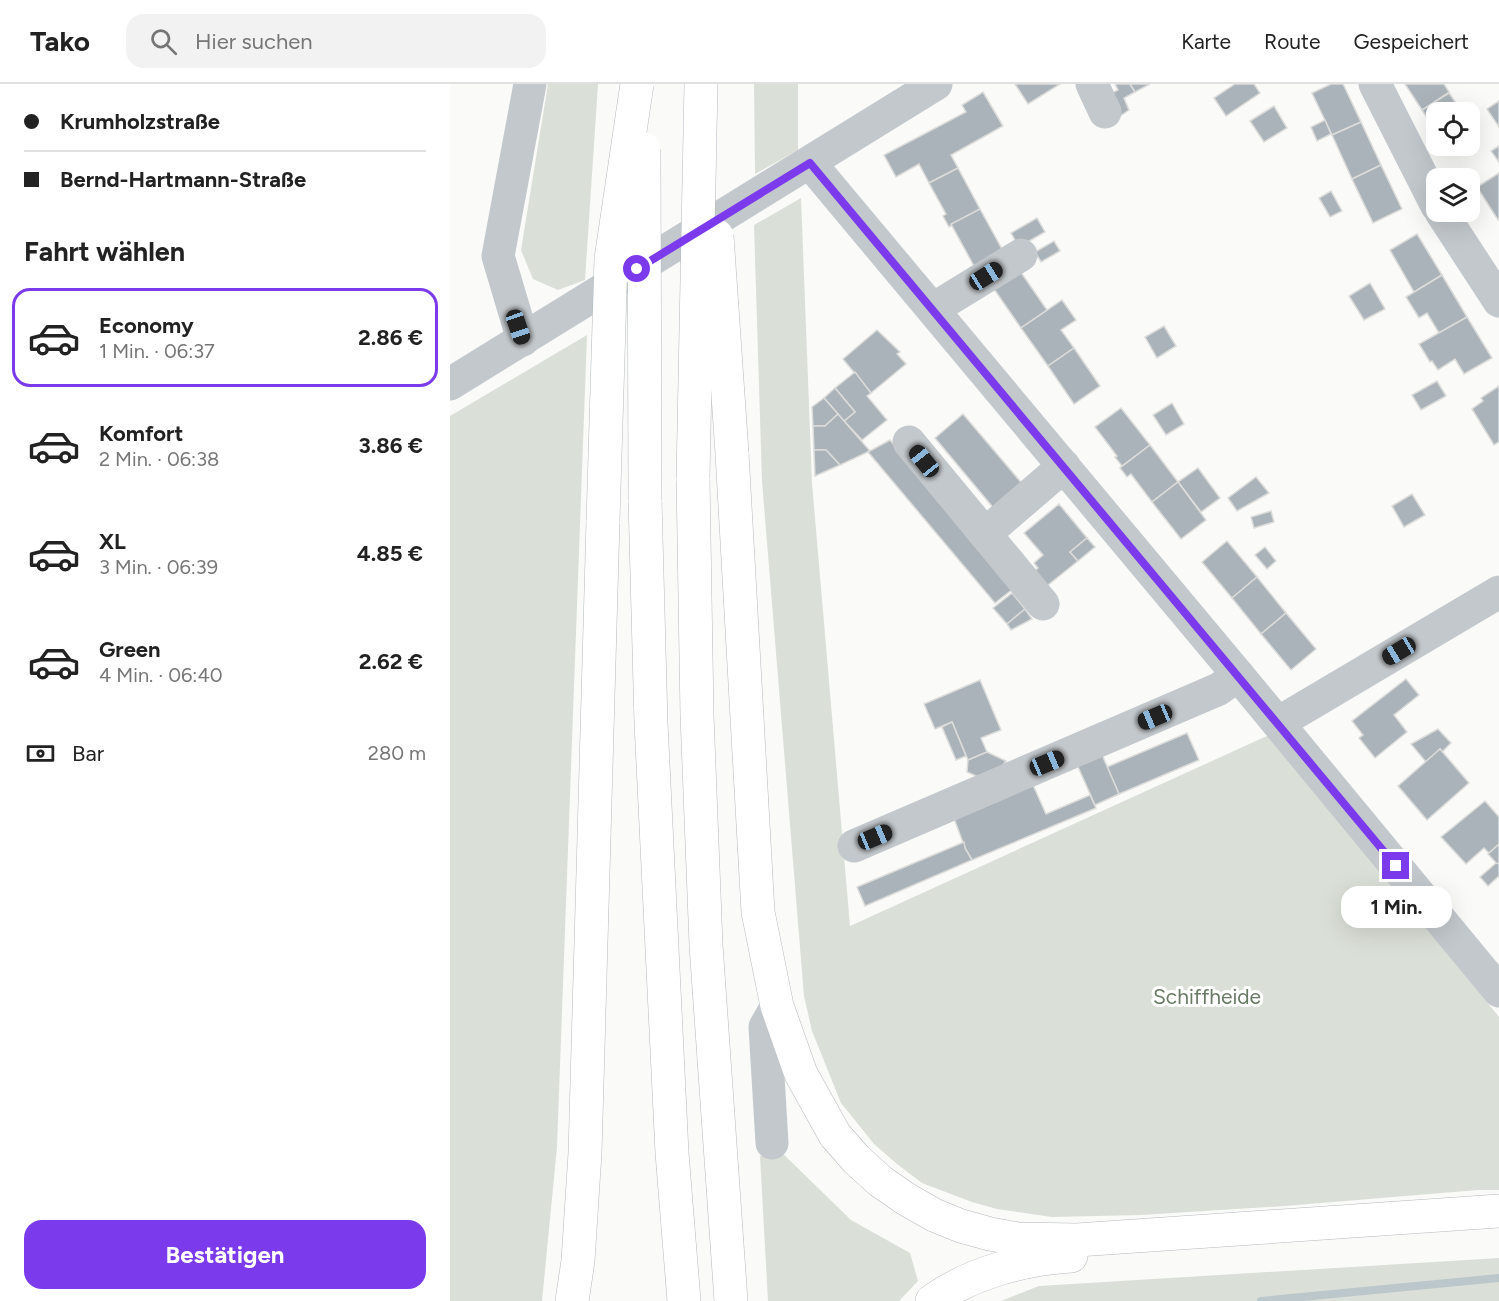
<!DOCTYPE html>
<html lang="de">
<head>
<meta charset="utf-8">
<style>
  body { margin:0; font-family:Figtree,sans-serif; background:#f2f2f2; color:#222; height:100vh; display:flex; flex-direction:column; font-size:22px; white-space:nowrap }
  * { box-sizing:border-box; margin:0 }
  p { font-size:20px; color:#767676 }
  .icon { flex:none; width:33px; height:33px; fill:none; stroke:currentColor; stroke-width:2; stroke-linecap:round; stroke-linejoin:round }
  .map { position:relative; flex:1; overflow:hidden }
  .drawer { display:flex; flex-direction:column; background:#fff; width:450px }
  .drawer>* { flex:none }
  .top-card { display:grid; align-content:center; height:132px; padding:0 24px; background:#fff }
  .buttons { position:absolute; left:976px; top:18px; display:grid; gap:12px }
  .buttons a { display:grid; place-items:center; width:54px; height:54px; border-radius:12px; background:#fff; box-shadow:0 6px 24px #0002; font-size:30px }
  .end { position:absolute; width:27px; height:27px; margin:-14px; border:8px solid #7c3aed; background:#fff; box-shadow:0 0 0 3px #fff }
  .from { border-radius:50% }
  .bubble { position:absolute; height:42px; border-radius:18px; background:#fff; box-shadow:0 6px 24px #0002; font-size:20px; font-weight:700; line-height:42px; text-align:center }
  .car { position:absolute; width:18px; height:36px; margin:-18px -9px; border-radius:8px; box-shadow:0 0 4px 2px #0007; background:linear-gradient(#222 24%,#8ab4d8 0 40%,#222 0 76%,#8ab4d8 0 86%,#222 0) }
  .top-card b { display:flex; align-items:center; gap:21px; height:57px; font-size:22px }
  .top-card b+b { border-top:2px solid #e0e0e0 }
  .top-card i { width:15px; height:15px; background:#222 }
  ul { padding:0; list-style:none }
  li { display:flex; align-items:center; gap:18px; height:99px; margin:0 12px 9px; padding:0 12px; border:3px solid transparent; border-radius:18px }
  li div { flex:1 }
  li b { display:block; font-size:22px }
  li em { font-style:normal; font-weight:700 }
  li.selected { border-color:#7c3aed }
  li>.icon { width:54px; height:54px; stroke-width:1.5 }
  h2 { padding:0 24px; font-size:27px; line-height:72px }
  .pay { display:flex; align-items:center; gap:15px; height:66px; padding:0 24px; font-size:22px }
  .pay p { margin-inline-start:auto }
  .cta { display:flex; gap:12px; margin-top:auto; padding:12px 24px }
  .cta a { flex:1; height:69px; border-radius:18px; background:#7c3aed; color:#fff; font-size:24px; font-weight:700; line-height:69px; text-align:center }
  header { display:flex; align-items:center; gap:36px; box-sizing:border-box; height:84px; padding:0 30px; background:#fff; border-bottom:2px solid #e0e0e0 }
  header strong { font-size:28px }
  nav { display:flex; gap:33px; margin-inline-start:auto; font-size:21px }
  .search { width:420px; height:54px; background:#f2f2f2; display:flex; align-items:center; gap:15px; box-sizing:border-box; padding:0 21px; border-radius:18px; color:#767676; font-size:22px }
  main { display:flex; flex:1; min-height:0 }
  .map>svg:first-child { display:block }
  .green { fill:#dadfd7 }
  .lines { fill:none; stroke-linecap:round; stroke-linejoin:round }
  .stream { stroke:#bbc7cb; stroke-width:8 }
  .building { fill:#aab3b9; stroke:#dcdcda; stroke-width:1.5 }
  .highway-casing { stroke:#b4b9bd; stroke-width:34 }
  .minor { stroke:#c3c8cc; stroke-width:33 }
  .highway { stroke:#fff; stroke-width:33 }
  .highway-bridge-casing { stroke:#b4b9bd; stroke-width:34; stroke-linecap:butt }
  .highway-bridge { stroke:#fff; stroke-width:33 }
  .route { stroke:#7c3aed; stroke-width:8 }
  .labels { text-anchor:middle; stroke-width:6; stroke-linejoin:round; paint-order:stroke }
  .park-label { font-size:21px; fill:#687a64; stroke:#fff }
</style>
</head>
<body>
<header>
<strong>Tako</strong>
<div class="search"><svg class="icon" aria-label="search" viewBox="0 0 24 24"><circle cx="10" cy="10" r="6"/><path d="M15 15l6 6"/></svg>Hier suchen</div>
<nav><a>Karte</a><a>Route</a><a>Gespeichert</a></nav>
</header>
<main>
<section class="drawer">
<div class="top-card">
<b><i class="from"></i>Krumholzstraße</b>
<b><i></i>Bernd-Hartmann-Straße</b>
</div>
<h2>Fahrt wählen</h2>
<ul>
<li class="selected"><svg class="icon" aria-label="car" viewBox="0 0 24 24"><path d="M5 17H2v-5l4-1 3-4h7l3 4 3 1v5h-3M9 17h6M6 11h13"/><circle cx="7" cy="17" r="2"/><circle cx="17" cy="17" r="2"/></svg><div><b>Economy</b><p>1 Min. · 06:37</p></div><em>2.86 €</em></li>
<li><svg class="icon" aria-label="car" viewBox="0 0 24 24"><path d="M5 17H2v-5l4-1 3-4h7l3 4 3 1v5h-3M9 17h6M6 11h13"/><circle cx="7" cy="17" r="2"/><circle cx="17" cy="17" r="2"/></svg><div><b>Komfort</b><p>2 Min. · 06:38</p></div><em>3.86 €</em></li>
<li><svg class="icon" aria-label="car" viewBox="0 0 24 24"><path d="M5 17H2v-5l4-1 3-4h7l3 4 3 1v5h-3M9 17h6M6 11h13"/><circle cx="7" cy="17" r="2"/><circle cx="17" cy="17" r="2"/></svg><div><b>XL</b><p>3 Min. · 06:39</p></div><em>4.85 €</em></li>
<li><svg class="icon" aria-label="car" viewBox="0 0 24 24"><path d="M5 17H2v-5l4-1 3-4h7l3 4 3 1v5h-3M9 17h6M6 11h13"/><circle cx="7" cy="17" r="2"/><circle cx="17" cy="17" r="2"/></svg><div><b>Green</b><p>4 Min. · 06:40</p></div><em>2.62 €</em></li>
</ul>
<div class="pay"><svg class="icon" aria-label="cash" viewBox="0 0 24 24"><path d="M3 7h18v10H3z"/><circle cx="12" cy="12" r="2"/></svg>Bar<p>280 m</p></div>
<div class="cta"><a>Bestätigen</a></div>
</section>
<div class="map">
<svg width="1049" height="1217" viewBox="0 0 1049 1217">
  <rect width="100%" height="100%" fill="#fafaf8"/>
  <!-- green -->
  <g class="green">
    <path d="M98 0H148L135 196 108 206 83 195 71 166Z"/>
    <path d="M304 0H348V66L305 90Z"/>
    <path d="M351 114 362 399 400 842 819 651 1049 933V1106H1028L835 1122 691 1131 602 1133 547 1125 522 1118 472 1099 447 1080 424 1060 391 1019 362 947 354 912 312 397 304 141Z"/>
    <path d="M137 251 107 1063 92 1217H0V332Z"/>
    <path d="M328 1065 401 1136 460 1169 468 1197 449 1217H318L310 1072Z"/>
    <path d="M1049 1174V1217H551L589 1202Z"/>
  </g>
  <g class="lines">
    <!-- stream -->
    <path class="stream" d="M811 1217 1049 1194"/>
  </g>
  <!-- building -->
  <g class="building">
    <path d="M565 0H610L578 20Z"/>
    <path d="M665 0H680L685 8 674 14 679 26 667 34 656 12 668 6Z"/>
    <path d="M680 0H700L685 8Z"/>
    <path d="M785 0H804L810 9 776 32 764 14Z"/>
    <path d="M881 0H893L911 38 882 51 862 9Z"/>
    <path d="M955 0H994L999 8 972 26Z"/>
    <path d="M533 8 553 42 501 71 508 84 479 99 469 80 446 93 434 71 516 28 512 21Z"/>
    <path d="M999 9 1012 28H987V50L972 26Z"/>
    <path d="M1049 17V43L1037 25Z"/>
    <path d="M824 22 837 44 814 58 800 37Z"/>
    <path d="M875 36 881 50 867 57 861 43Z"/>
    <path d="M911 38 931 81 902 95 882 51Z"/>
    <path d="M1049 62V78L1041 67Z"/>
    <path d="M931 81 952 125 923 139 902 95Z"/>
    <path d="M508 84 530 125 499 143 493 132 496 130 479 99Z"/>
    <path d="M1049 89V135L1048 136 1027 103Z"/>
    <path d="M881 107 892 127 880 133 869 114Z"/>
    <path d="M530 125 553 167 524 182 501 140Z"/>
    <path d="M587 134 595 148 569 163 561 149Z"/>
    <path d="M967 150 992 191 964 208 940 166Z"/>
    <path d="M604 157 610 167 591 178 585 168Z"/>
    <path d="M570 187 597 226 571 244 544 205Z"/>
    <path d="M992 191 1017 233 989 249 977 229 969 234 956 213Z"/>
    <path d="M920 199 935 225 914 236 899 212Z"/>
    <path d="M612 216 626 236 611 246 624 264 598 282 571 244Z"/>
    <path d="M1017 233 1042 274 1014 290 1005 275 988 286 982 277 980 278 969 260Z"/>
    <path d="M714 242 726 262 707 274 695 253Z"/>
    <path d="M427 246 450 268 447 270 456 280 421 309 393 275Z"/>
    <path d="M624 264 650 302 624 320 598 282Z"/>
    <path d="M405 288 421 309 417 312 437 336 412 356 394 337 405 328 385 304Z"/>
    <path d="M987 297 996 312 971 326 962 311Z"/>
    <path d="M1049 302V358L1044 361 1022 325 1033 317 1031 314Z"/>
    <path d="M385 304 405 328 394 337 374 314Z"/>
    <path d="M374 314 388 330 375 342H363L362 323Z"/>
    <path d="M722 319 734 340 716 351 703 331Z"/>
    <path d="M671 324 700 361 672 382 665 373 667 372 645 343Z"/>
    <path d="M388 330 420 367 390 381 376 366H364L363 342H375Z"/>
    <path d="M513 330 575 403 546 427 485 354Z"/>
    <path d="M440 356 563 505 545 519 418 368Z"/>
    <path d="M700 361 728 398 702 418 681 390 677 393 670 384Z"/>
    <path d="M364 366H376L390 381 365 392Z"/>
    <path d="M748 384 770 414 751 428 728 398Z"/>
    <path d="M806 393 819 409 787 427 778 414Z"/>
    <path d="M728 398 756 436 731 455 702 418Z"/>
    <path d="M962 410 975 431 954 443 942 422Z"/>
    <path d="M609 420 637 454 620 468 628 477 593 505 581 490 588 484 584 479 593 471 574 449Z"/>
    <path d="M821 427 824 438 804 444 801 433Z"/>
    <path d="M637 454 645 463 628 477 620 468Z"/>
    <path d="M777 457 807 493 782 514 752 478Z"/>
    <path d="M815 463 826 477 817 485 805 471Z"/>
    <path d="M807 493 836 529 811 550 782 514Z"/>
    <path d="M562 509 575 525 557 540 543 524Z"/>
    <path d="M575 525 582 535 561 546 557 540Z"/>
    <path d="M836 529 866 565 841 586 811 550Z"/>
    <path d="M956 595 969 611 944 631 957 648 925 674 909 654 913 651 902 637Z"/>
    <path d="M530 596 551 646 531 654 537 668 518 676 502 638 485 645 474 620Z"/>
    <path d="M502 638 516 672 506 676 492 643Z"/>
    <path d="M988 645 1001 659 992 668 990 665 976 678 961 660Z"/>
    <path d="M737 649 749 676 669 710 657 683Z"/>
    <path d="M990 665 1019 699 977 736 948 702Z"/>
    <path d="M650 666 669 710 645 721 625 676Z"/>
    <path d="M537 668 556 677 540 698 517 688 518 676Z"/>
    <path d="M583 701 596 730 640 711 646 724 522 776 515 764 502 729Z"/>
    <path d="M1035 717 1049 733V760L1039 769 1034 764 1016 780 991 753Z"/>
    <path d="M514 758 515 764 522 776 415 822 407 803Z"/>
    <path d="M1049 760V780L1048 781 1038 770Z"/>
    <path d="M1046 779 1049 780V792L1038 802 1030 793Z"/>
  </g>
  <g class="lines">
    <defs>
      <g id="highway">
        <path d="M282 369 308 828 327 922 351 990 385 1051 406 1075 430 1097 456 1115 484 1131 511 1142 540 1150 568 1155 627 1156 1049 1127"/>
        <path d="M243 394 247 631 256 861 281 1217"/>
        <path d="M195 416 201 639 222 1069 234 1217"/>
        <path d="M122 1217 128 1177 135 1069 153 437"/>
        <path d="M482 1217C521 1189 573 1175 621 1172"/>
      </g>
    </defs>
    <!-- highway casing -->
    <use href="#highway" class="highway-casing"/>
    <!-- minor -->
    <g class="minor">
      <path d="M642 0 655 28"/>
      <path d="M925 0 987 122"/>
      <path d="M360 79 788 591 1049 907"/>
      <path d="M991 128 1049 217"/>
      <path d="M483 225 571 171"/>
      <path d="M73 256 48 172 80 0"/>
      <path d="M0 300 486 0"/>
      <path d="M459 358 593 520"/>
      <path d="M535 450 614 382"/>
      <path d="M828 639 1049 508"/>
      <path d="M404 762 769 605 788 591"/>
      <path d="M322 1059 315 943 327 922"/>
    </g>
    <!-- highway -->
    <use href="#highway" class="highway"/>
    <defs>
      <g id="highway-bridge">
        <path d="M194 65 195 416"/>
        <path d="M267 152 282 369"/>
        <path d="M243 394 251 0"/>
        <path d="M153 437 161 175 187 0"/>
      </g>
    </defs>
    <!-- highway-bridge casing -->
    <use href="#highway-bridge" class="highway-bridge-casing"/>
    <!-- highway-bridge -->
    <use href="#highway-bridge" class="highway-bridge"/>
  </g>
  <g class="lines">
    <!-- route -->
    <path class="route" d="M187 185 360 79 946 782"/>
  </g>
  <g class="labels">
    <!-- park labels -->
    <g class="park-label">
      <text x="757" y="920">Schiffheide</text>
    </g>
  </g>
</svg>
<div class="buttons">
<a><svg class="icon" aria-label="locate" viewBox="0 0 24 24"><circle cx="12" cy="12" r="6"/><path d="M12 2v4M12 18v4M2 12h4M18 12h4"/></svg></a>
<a><svg class="icon" aria-label="layers" viewBox="0 0 24 24"><path d="M12 4l9 5-9 5-9-5zM3 14l9 5 9-5"/></svg></a>
</div>
<i class="end from" style="left:187px;top:185px"></i>
<i class="end" style="left:946px;top:782px"></i>
<div class="bubble" style="left:891px;top:802px;width:111px">1 Min.</div>
<i class="car" style="left:536px;top:192px;rotate:58deg"></i>
<i class="car" style="left:68px;top:243px;rotate:161deg"></i>
<i class="car" style="left:474px;top:377px;rotate:321deg"></i>
<i class="car" style="left:949px;top:567px;rotate:239deg"></i>
<i class="car" style="left:705px;top:633px;rotate:247deg"></i>
<i class="car" style="left:597px;top:679px;rotate:67deg"></i>
<i class="car" style="left:425px;top:753px;rotate:67deg"></i>
</div>
</main>
</body>
</html>
